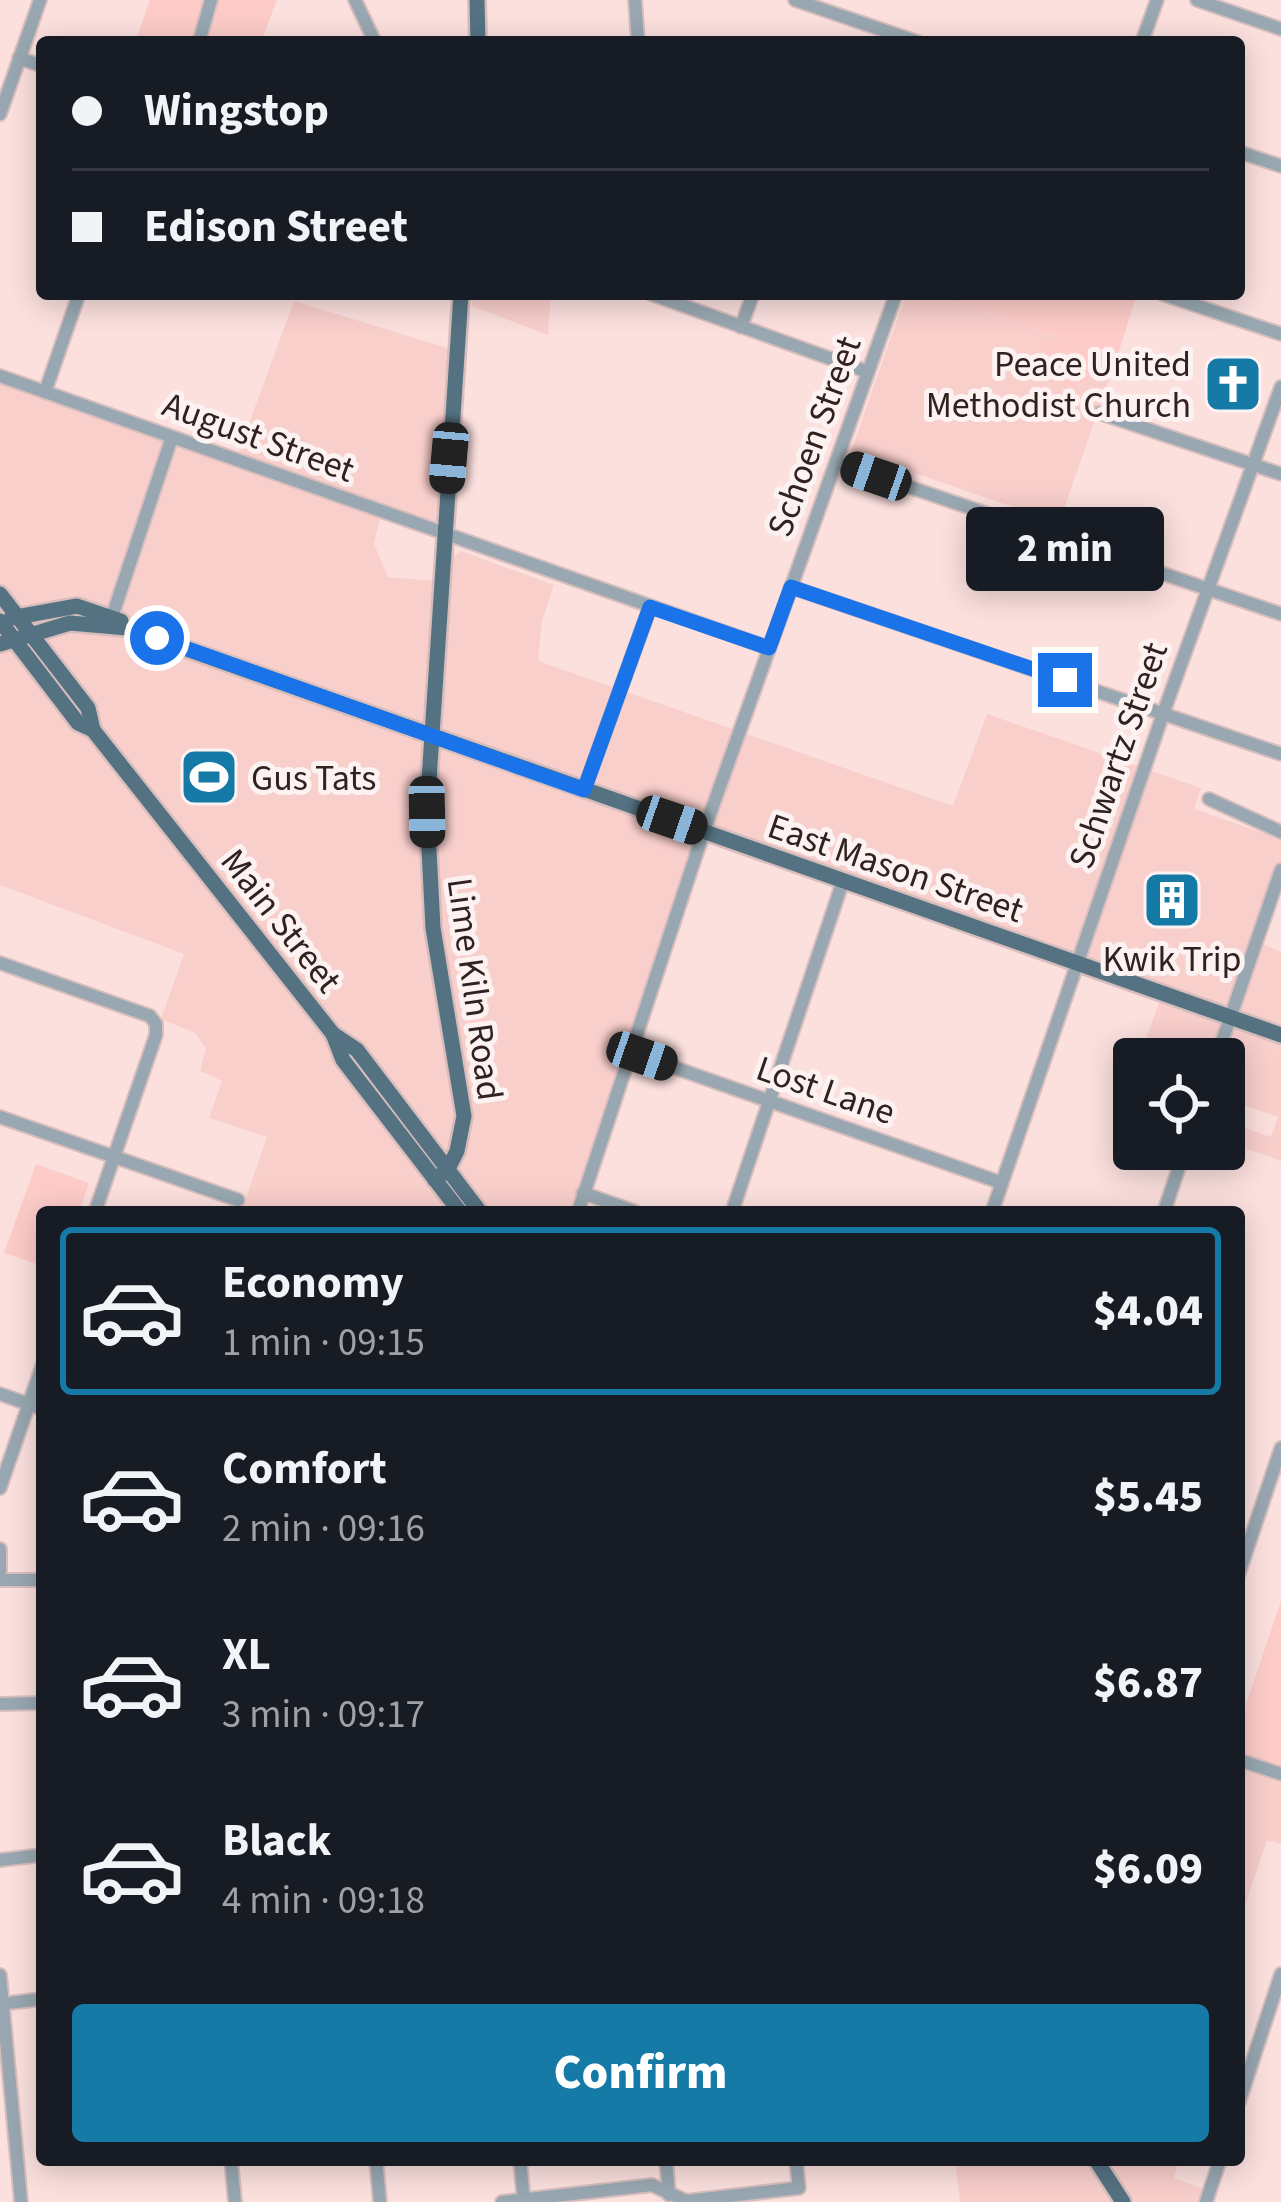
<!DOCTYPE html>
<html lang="en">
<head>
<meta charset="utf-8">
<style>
  body { margin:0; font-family:"Source Sans 3",sans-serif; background:#242831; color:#f1f3f6; height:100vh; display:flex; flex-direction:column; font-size:45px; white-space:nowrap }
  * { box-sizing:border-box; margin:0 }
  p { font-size:39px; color:#9ea1a6 }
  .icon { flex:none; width:66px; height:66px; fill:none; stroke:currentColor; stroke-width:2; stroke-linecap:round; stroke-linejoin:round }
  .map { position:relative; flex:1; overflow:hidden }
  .sheet { position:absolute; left:36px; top:1206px; width:1209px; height:960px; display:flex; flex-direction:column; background:#171b24; border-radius:12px; box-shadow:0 6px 30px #0003 }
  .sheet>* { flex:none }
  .guide { position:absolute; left:36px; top:36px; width:1209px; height:264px; border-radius:12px; box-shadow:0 6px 30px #0003; display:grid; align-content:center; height:264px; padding:0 36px; background:#171b24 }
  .tools { position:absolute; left:1113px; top:1038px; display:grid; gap:24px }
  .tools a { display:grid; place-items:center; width:132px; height:132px; border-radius:12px; background:#171b24; box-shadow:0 6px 30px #0003; font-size:60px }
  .end { position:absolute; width:54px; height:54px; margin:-27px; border:15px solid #1a73e8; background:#fff; box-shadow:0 0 0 6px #fff }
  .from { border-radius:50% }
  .bubble { position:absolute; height:84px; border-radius:12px; background:#171b24; box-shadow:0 6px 30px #0003; font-size:39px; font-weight:800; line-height:84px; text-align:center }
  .car { position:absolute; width:36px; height:72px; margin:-36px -18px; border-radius:15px; box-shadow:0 0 9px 3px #0007; background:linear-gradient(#222 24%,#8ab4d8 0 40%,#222 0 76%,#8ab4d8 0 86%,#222 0) }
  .guide b { display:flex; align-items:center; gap:42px; height:114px; font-size:45px }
  .guide b+b { border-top:3px solid #363941 }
  .guide i { width:30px; height:30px; background:#f1f3f6 }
  ul { padding:21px 0 0; list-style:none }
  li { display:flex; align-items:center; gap:36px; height:168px; margin:0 24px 18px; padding:0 12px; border:6px solid transparent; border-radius:12px }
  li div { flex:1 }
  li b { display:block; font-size:45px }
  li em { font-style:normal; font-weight:800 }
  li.selected { border-color:#167aa6 }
  li>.icon { width:108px; height:108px; stroke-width:1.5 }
  .button { display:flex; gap:24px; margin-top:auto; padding:24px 36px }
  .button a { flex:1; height:138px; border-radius:12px; background:#167aa6; color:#fff; font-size:48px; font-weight:800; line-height:138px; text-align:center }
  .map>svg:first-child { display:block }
  .built { fill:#f9cfcc }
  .green { fill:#fdccc9 }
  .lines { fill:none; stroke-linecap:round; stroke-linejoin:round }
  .minor-casing { stroke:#d7bebc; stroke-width:16 }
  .major-casing { stroke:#d7bebc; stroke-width:20 }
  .minor { stroke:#98a7b1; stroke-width:12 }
  .major { stroke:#557282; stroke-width:15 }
  .route { stroke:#1a73e8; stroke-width:15 }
  .labels { text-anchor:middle; stroke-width:10; stroke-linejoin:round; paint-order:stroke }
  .poi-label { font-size:36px; fill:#312120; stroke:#fbf2f1; text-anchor:end }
  .street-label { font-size:36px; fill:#312120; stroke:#fbf2f1 }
</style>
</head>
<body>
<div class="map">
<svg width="1281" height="2202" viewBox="0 0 1281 2202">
  <rect width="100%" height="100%" fill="#fbe0de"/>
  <!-- built -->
  <g class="built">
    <path d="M473 294H551L548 335 472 306Z"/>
    <path d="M906 294H931L1117 357 1059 523 851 451Z"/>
    <path d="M294 301 457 351 443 534 381 512 374 544 388 577 449 582 452 558 461 551 554 585 542 621 538 661 953 806 987 714 1201 788 1194 809 1281 839V870L1256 941 1281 952V1161L1224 1141V1121L1271 1137 1278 1117 1224 1098V1059H1139L1162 994 705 832 578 1212H241L267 1137 209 1118 222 1081 200 1071 206 1048 195 1033 166 1021 156 1024 162 1016 184 954 0 885V644L31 633 0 594V376L236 459Z"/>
    <path d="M1239 1767 1281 1782V1844L1267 1840 1239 1923Z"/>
    <path d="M955 2160H1179L1174 2178 1210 2191 1206 2202H960Z"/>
  </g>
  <!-- green -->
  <g class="green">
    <path d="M150 0H277L261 42H135Z"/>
    <path d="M931 294H1137L1117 357 1084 346 1093 357 1087 381 1068 387 1057 382 1039 344 1059 337Z"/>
    <path d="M36 1164 89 1183 79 1212H42V1266L4 1253Z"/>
    <path d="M1281 1601V1767L1239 1752V1725Z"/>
  </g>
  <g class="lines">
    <defs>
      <g id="minor">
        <path d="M355 0 375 42"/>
        <path d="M635 0 638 42"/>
        <path d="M795 0 918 42"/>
        <path d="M1197 0 1281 29"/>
        <path d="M199 42 211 0"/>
        <path d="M1142 42 1157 0"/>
        <path d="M19 58 42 66"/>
        <path d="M0 114 40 0"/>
        <path d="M1239 152 1281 166"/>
        <path d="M651 294 868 372"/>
        <path d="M1162 294 1281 334"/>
        <path d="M741 327 753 294"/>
        <path d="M0 376 769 648"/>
        <path d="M45 392 79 294"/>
        <path d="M1099 413 1281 474"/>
        <path d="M836 462 1281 614"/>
        <path d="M791 587 1281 754"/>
        <path d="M110 623 172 437"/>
        <path d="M584 790 650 607"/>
        <path d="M1209 799 1281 832"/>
        <path d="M0 963 150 1016 156 1024V1035L95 1212"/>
        <path d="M630 1052 1002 1183"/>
        <path d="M1216 1059 1281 870"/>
        <path d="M0 1117 238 1200"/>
        <path d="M583 1193 636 1212"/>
        <path d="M578 1212 704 831 896 294"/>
        <path d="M732 1212 843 881"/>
        <path d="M992 1212 1163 714 1281 387"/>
        <path d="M1164 1212 1185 1149"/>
        <path d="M0 1394 42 1409"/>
        <path d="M0 1488 42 1366"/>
        <path d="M0 1549V1580"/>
        <path d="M1239 1573 1281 1448"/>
        <path d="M0 1580H42"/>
        <path d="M0 1704 42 1703"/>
        <path d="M1239 1760 1281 1774"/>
        <path d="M0 1860 42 1855"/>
        <path d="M0 1975 21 2202"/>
        <path d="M0 2004 42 1999"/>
        <path d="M1239 2102 1281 1974"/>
        <path d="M231 2160 235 2202"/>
        <path d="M376 2160 380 2202"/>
        <path d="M520 2160 524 2202"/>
        <path d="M666 2160 669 2195"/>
        <path d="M502 2202 652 2185 686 2201 799 2188 796 2160"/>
        <path d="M1206 2202 1220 2160"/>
      </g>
      <g id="major">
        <path d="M477 0 478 42"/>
        <path d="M0 594 88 708 93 730"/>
        <path d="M11 618 77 606 121 621"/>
        <path d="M0 621 78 723 93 730 333 1034 343 1060 460 1212"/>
        <path d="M0 644 70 623 127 628 1281 1035"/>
        <path d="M333 1034 357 1050 480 1212"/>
        <path d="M435 1180 448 1169 457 1151 464 1116 433 928 427 811 461 294"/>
        <path d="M1096 2160 1123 2202"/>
      </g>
    </defs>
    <!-- minor casing -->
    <use href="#minor" class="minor-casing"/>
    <!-- major casing -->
    <use href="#major" class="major-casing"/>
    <!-- minor -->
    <use href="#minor" class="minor"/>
    <!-- major -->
    <use href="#major" class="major"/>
  </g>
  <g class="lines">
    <!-- route -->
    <path class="route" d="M157 638 584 790 650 607 769 648 791 587 1065 680"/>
  </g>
  <!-- icons -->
  <defs>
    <symbol id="church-square" viewBox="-11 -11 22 22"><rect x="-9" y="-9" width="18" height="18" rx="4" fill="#167aa6" stroke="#fbf2f1"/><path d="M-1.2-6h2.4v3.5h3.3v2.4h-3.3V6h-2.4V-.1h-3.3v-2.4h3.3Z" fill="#fff"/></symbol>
    <symbol id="stadium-square" viewBox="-11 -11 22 22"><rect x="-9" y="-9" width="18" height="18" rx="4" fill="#167aa6" stroke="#fbf2f1"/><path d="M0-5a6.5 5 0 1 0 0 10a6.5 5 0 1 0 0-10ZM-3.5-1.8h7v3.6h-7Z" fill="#fff"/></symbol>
    <symbol id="building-square" viewBox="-11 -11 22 22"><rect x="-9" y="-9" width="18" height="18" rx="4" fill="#167aa6" stroke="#fbf2f1"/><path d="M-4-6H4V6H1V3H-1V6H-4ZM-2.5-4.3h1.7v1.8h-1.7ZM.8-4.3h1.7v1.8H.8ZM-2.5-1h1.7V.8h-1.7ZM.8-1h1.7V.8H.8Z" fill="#fff"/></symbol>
  </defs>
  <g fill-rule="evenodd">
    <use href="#church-square" x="1200" y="351" width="66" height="66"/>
    <use href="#stadium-square" x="176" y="744" width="66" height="66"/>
    <use href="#building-square" x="1139" y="867" width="66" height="66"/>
  </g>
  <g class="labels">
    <!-- poi labels -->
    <g class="poi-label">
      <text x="1191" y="376">Peace United<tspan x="1191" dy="41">Methodist Church</tspan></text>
      <text x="251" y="790" text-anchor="start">Gus Tats</text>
      <text x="1172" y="971" text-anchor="middle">Kwik Trip</text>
    </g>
    <!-- street labels -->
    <g class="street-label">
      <text transform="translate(259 436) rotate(20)" y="13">August Street</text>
      <text transform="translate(813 436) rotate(-70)" y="13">Schoen Street</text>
      <text transform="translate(1117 755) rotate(-71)" y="13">Schwartz Street</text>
      <text transform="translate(896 867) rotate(19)" y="13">East Mason Street</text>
      <text transform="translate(282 920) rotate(52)" y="13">Main Street</text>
      <text transform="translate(476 989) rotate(82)" y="13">Lime Kiln Road</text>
      <text transform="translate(826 1089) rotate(19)" y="13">Lost Lane</text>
    </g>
  </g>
</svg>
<div class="tools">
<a><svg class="icon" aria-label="locate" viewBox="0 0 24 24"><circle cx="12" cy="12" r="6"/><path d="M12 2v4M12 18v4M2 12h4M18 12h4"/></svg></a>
</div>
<i class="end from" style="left:157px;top:638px"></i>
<i class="end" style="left:1065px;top:680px"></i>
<div class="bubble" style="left:966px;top:507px;width:198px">2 min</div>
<i class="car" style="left:449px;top:458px;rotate:185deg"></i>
<i class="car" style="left:876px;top:476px;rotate:289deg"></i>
<i class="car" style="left:427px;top:812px;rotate:179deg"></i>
<i class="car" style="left:672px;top:820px;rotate:109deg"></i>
<i class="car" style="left:642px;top:1056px;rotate:109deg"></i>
<div class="guide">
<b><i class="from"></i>Wingstop</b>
<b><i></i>Edison Street</b>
</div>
<section class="sheet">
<ul>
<li class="selected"><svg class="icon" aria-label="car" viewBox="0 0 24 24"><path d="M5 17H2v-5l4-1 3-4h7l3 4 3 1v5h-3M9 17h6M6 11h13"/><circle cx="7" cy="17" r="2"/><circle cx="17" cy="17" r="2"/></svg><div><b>Economy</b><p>1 min · 09:15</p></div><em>$4.04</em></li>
<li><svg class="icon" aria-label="car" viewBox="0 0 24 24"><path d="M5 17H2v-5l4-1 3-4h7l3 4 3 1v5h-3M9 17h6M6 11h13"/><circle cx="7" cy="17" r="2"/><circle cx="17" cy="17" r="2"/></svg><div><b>Comfort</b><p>2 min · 09:16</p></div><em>$5.45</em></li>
<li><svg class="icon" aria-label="car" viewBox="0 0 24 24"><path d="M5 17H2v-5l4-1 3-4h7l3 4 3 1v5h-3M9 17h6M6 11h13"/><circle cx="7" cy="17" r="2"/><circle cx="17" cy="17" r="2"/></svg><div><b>XL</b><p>3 min · 09:17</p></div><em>$6.87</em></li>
<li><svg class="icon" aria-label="car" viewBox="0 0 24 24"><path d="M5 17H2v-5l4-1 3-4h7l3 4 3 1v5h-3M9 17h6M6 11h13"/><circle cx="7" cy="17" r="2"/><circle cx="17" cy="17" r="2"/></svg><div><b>Black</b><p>4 min · 09:18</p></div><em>$6.09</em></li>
</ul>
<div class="button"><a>Confirm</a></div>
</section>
</div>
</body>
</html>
